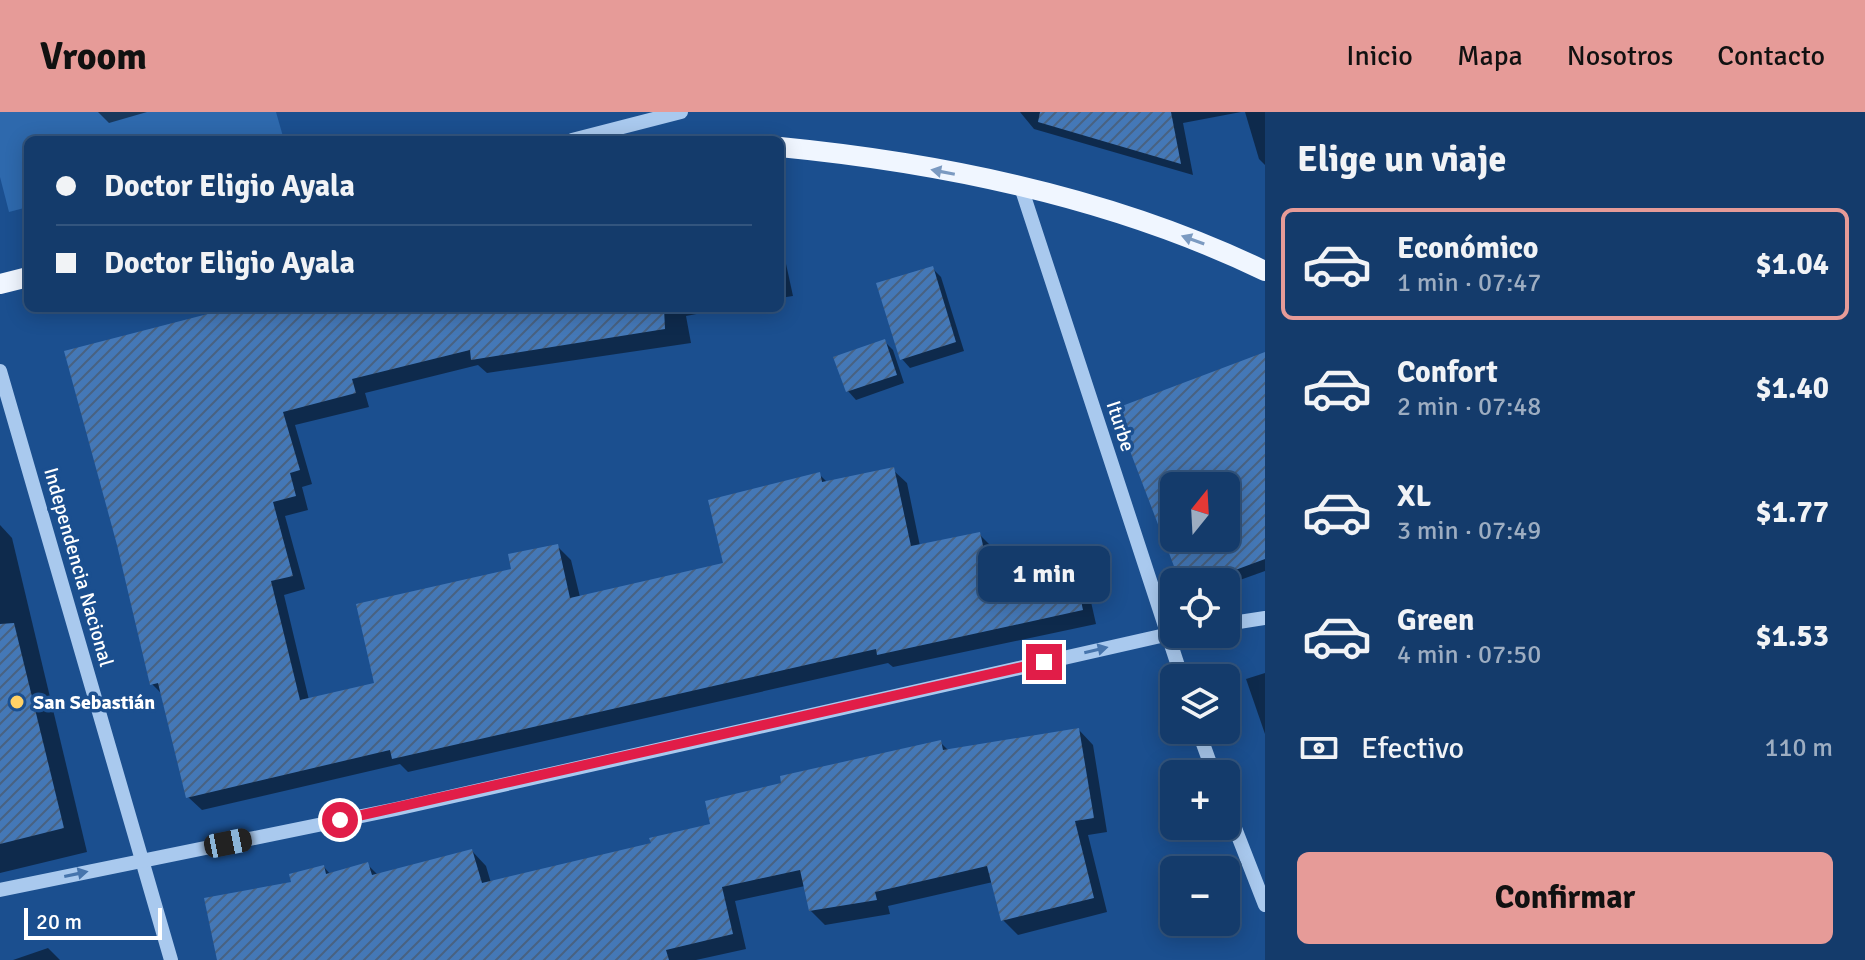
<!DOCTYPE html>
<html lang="es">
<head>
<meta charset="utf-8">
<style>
  body { margin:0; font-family:Signika,sans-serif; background:#214673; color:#f1f3f6; height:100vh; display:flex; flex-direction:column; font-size:30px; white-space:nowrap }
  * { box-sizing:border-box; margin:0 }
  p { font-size:26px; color:#9dadc1 }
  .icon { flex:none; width:44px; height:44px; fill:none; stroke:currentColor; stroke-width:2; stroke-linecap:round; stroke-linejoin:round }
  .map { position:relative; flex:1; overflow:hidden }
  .side { display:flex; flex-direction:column; background:#143b6b; width:600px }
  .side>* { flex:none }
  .top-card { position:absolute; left:24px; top:24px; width:760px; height:176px; border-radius:12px; box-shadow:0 4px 20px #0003,0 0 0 2px #33557e; display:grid; align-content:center; height:176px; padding:0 32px; background:#143b6b }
  .needle { width:52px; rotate:18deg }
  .buttons { position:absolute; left:1160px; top:360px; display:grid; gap:16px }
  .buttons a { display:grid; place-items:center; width:80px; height:80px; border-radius:12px; background:#143b6b; box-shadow:0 4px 20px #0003,0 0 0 2px #33557e; font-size:40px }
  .scale { position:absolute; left:24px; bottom:20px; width:138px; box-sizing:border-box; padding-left:8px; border:4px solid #fff; border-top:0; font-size:22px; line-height:28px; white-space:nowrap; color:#fff; -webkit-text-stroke:6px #1b4f8f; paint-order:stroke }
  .end { position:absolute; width:36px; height:36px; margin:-18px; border:10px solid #e11d48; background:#fff; box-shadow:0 0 0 4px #fff }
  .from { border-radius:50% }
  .bubble { position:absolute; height:56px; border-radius:12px; background:#143b6b; box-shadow:0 4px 20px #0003,0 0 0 2px #33557e; font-size:26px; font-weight:700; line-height:56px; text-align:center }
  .car { position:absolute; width:24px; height:48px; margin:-24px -12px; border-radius:10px; box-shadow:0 0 6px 2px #0007; background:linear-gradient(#222 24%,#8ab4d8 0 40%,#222 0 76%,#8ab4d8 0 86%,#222 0) }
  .top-card b { display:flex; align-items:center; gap:28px; height:76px; font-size:30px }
  .top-card b+b { border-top:2px solid #33557e }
  .top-card i { width:20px; height:20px; background:#f1f3f6 }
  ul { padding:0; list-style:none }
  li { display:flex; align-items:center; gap:24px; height:112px; margin:0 16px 12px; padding:0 16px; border:4px solid transparent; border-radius:12px }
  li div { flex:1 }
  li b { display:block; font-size:30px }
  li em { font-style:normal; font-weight:700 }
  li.current { border-color:#e69b98 }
  li>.icon { width:72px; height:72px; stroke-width:1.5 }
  h2 { padding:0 32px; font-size:36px; line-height:96px }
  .pay { display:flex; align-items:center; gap:20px; height:88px; padding:0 32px; font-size:30px }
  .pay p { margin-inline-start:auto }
  .primary-button { display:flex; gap:16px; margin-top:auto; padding:16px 32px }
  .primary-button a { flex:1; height:92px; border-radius:12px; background:#e69b98; color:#111; font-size:32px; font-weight:700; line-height:92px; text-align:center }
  header { display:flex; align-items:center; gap:48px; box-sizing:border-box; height:112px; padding:0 40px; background:#e69b98; color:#111 }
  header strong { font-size:38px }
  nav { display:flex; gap:44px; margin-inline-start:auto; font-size:28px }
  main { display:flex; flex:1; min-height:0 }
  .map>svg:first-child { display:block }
  .pitch { fill:#2e69ad }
  .shadow { fill:#0007; fill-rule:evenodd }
  .building { fill:url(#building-hatch); fill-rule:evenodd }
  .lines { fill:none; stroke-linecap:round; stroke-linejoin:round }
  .minor { stroke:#a9c9ee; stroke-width:14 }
  .major { stroke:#f0f6ff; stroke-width:20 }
  .oneway { fill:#7b9ac1 }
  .oneway2 { fill:#4674ac }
  .route { stroke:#e11d48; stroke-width:10 }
  .poi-dot { fill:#ffd166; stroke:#1b4f8f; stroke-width:3 }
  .labels { text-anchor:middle; stroke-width:7; stroke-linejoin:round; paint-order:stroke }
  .street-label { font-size:20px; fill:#fff; stroke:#1b4f8f }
  .poi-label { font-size:20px; font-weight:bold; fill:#fff; stroke:#1b4f8f; text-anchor:start }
</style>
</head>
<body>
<header>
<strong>Vroom</strong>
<nav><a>Inicio</a><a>Mapa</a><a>Nosotros</a><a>Contacto</a></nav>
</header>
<main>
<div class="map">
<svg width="1265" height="848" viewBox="0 0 1265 848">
  <defs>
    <pattern id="building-hatch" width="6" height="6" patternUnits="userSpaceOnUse" patternTransform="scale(2)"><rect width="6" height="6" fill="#4478b7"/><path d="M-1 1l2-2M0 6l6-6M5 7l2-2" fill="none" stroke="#486282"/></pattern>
  </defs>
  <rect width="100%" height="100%" fill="#1b4f8f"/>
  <!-- pitch -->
  <path class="pitch" d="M0 0H276L284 28H28V95L9 100 0 65Z"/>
  <!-- shadow -->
  <g class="shadow">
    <path d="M98 0H147L109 11Z"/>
    <path d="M1020 0H1241L1183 11 1193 63 1034 17Z"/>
    <path d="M1245 0H1265V53L1259 47Z"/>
    <path d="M780 124 793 184 780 186Z"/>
    <path d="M932 156 941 165 964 239 910 256 902 247Z"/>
    <path d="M238 196H728L686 204 691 231 487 261 478 253 365 281 369 295 295 313 312 372 302 375 308 398 285 404 305 477 284 483 309 588 377 572 513 459 557 434 571 448 580 485 726 452 819 362 828 371 893 358 907 371 920 434 979 422 993 436 996 451 1068 436 1082 450 1096 512 893 555 888 551 408 660 400 652 202 698 188 685 163 583 152 572Z"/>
    <path d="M884 229 893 238 904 271 856 288 848 279Z"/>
    <path d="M1265 242V459L1226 473V470H1183L1117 298ZM1174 374H1226V426H1174Z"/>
    <path d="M0 413 12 426 87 740 0 761Z"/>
    <path d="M1265 561V622L1246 567Z"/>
    <path d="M1079 618 1093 633 1107 720 1088 723 1107 800 1018 823 1003 808 993 770 888 794 890 802 825 813 810 798 805 774 735 789 746 837 696 848H219L294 771 324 755 331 763 368 753 379 764 472 739 486 754 491 771 653 732 713 713 940 630 949 639Z"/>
    <path d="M48 836 60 848H13Z"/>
  </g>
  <!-- building -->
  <g class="building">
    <path d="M1040 0H1171L1181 52 1038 10Z"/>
    <path d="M933 154 956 230 900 248 876 171Z"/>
    <path d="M231 196H664L665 217 471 248 470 238 352 267 356 281 283 300 300 358 290 361 296 384 273 390 293 464 271 469 300 588 374 571 356 492 511 457 508 442 558 432 570 486 723 451 708 388 820 360 822 370 894 355 911 434 980 420 987 451 1069 434 1083 498 877 543 876 537 392 647 390 638 186 686 158 571 150 573 117 433 64 239Z"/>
    <path d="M885 227 897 263 846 280 833 245Z"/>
    <path d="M1265 240V447L1203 470H1180L1114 297ZM1174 374H1226V426H1174Z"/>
    <path d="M14 511 64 716 0 732V512Z"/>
    <path d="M1079 616 1094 706 1075 709 1094 786 1001 809 987 754 875 780 877 788 809 799 800 758 722 775 733 822 666 838 669 848H217L204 786 291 770 289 762 324 753 326 762 368 750 372 763 472 737 482 771 651 731 649 726 710 712 705 689 781 671 780 664 941 628 943 638Z"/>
  </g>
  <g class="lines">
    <!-- minor -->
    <g class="minor">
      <path d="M572 28 681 0"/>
      <path d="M1021 75 1182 566"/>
      <path d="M0 259 171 848"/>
      <path d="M1226 512 1265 506"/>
      <path d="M1198 618 1214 662"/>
      <path d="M1226 693 1265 793"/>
      <path d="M0 778 396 697 1174 521"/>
    </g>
    <!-- major -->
    <g class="major">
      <path d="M780 35C944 51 1116 87 1265 159"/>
      <path d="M0 172 28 165"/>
    </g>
  </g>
  <!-- one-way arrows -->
  <defs><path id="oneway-solid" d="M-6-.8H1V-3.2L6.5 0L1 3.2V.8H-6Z" transform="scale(2)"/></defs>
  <g class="oneway">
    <use href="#oneway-solid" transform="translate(943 60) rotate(-169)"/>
    <use href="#oneway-solid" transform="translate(1193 128) rotate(-160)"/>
  </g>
  <g class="oneway2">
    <use href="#oneway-solid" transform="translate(1096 538) rotate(-13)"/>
    <use href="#oneway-solid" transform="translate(76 762) rotate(-12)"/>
  </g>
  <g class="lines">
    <!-- route -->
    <path class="route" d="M340 708 1044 550"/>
  </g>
  <!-- markers -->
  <circle class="poi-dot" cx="17" cy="590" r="8"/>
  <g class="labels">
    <!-- street labels -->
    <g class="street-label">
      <text transform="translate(1121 314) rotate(72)" y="7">Iturbe</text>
      <text transform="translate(79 455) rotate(74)" y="7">Independencia Nacional</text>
    </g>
    <!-- poi labels -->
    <g class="poi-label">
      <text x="33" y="597">San Sebastián</text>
    </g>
  </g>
</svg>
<div class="buttons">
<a><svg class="needle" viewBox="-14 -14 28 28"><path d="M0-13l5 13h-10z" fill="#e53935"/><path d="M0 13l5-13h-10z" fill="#9dadc1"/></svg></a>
<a><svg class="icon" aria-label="locate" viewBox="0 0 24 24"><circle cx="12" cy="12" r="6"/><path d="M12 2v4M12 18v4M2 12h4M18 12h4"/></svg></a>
<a><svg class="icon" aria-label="layers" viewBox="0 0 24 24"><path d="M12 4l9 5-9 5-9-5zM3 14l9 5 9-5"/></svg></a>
<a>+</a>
<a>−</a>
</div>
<div class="scale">20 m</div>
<i class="end from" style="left:340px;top:708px"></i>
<i class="end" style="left:1044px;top:550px"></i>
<div class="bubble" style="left:978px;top:434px;width:132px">1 min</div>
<i class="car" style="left:228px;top:731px;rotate:79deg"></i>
<div class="top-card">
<b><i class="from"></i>Doctor Eligio Ayala</b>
<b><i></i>Doctor Eligio Ayala</b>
</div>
</div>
<section class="side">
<h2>Elige un viaje</h2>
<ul>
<li class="current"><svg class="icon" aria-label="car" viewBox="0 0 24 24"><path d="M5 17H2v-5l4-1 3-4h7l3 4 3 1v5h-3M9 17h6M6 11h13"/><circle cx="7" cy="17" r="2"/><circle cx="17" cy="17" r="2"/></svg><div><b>Económico</b><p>1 min · 07:47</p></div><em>$1.04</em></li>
<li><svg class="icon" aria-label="car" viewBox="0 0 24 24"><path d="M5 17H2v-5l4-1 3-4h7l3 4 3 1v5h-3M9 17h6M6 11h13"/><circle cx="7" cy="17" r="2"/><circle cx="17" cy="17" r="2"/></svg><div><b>Confort</b><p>2 min · 07:48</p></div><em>$1.40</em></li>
<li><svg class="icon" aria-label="car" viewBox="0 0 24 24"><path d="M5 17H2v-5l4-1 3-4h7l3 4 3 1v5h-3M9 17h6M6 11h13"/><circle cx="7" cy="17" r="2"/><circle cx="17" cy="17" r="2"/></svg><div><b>XL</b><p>3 min · 07:49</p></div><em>$1.77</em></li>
<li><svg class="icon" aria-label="car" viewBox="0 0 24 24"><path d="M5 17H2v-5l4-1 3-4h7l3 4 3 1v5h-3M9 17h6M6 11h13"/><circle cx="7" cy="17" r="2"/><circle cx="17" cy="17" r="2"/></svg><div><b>Green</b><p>4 min · 07:50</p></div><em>$1.53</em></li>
</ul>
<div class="pay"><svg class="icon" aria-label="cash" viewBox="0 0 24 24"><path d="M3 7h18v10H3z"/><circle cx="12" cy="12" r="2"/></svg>Efectivo<p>110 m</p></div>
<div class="primary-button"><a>Confirmar</a></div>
</section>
</main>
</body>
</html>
